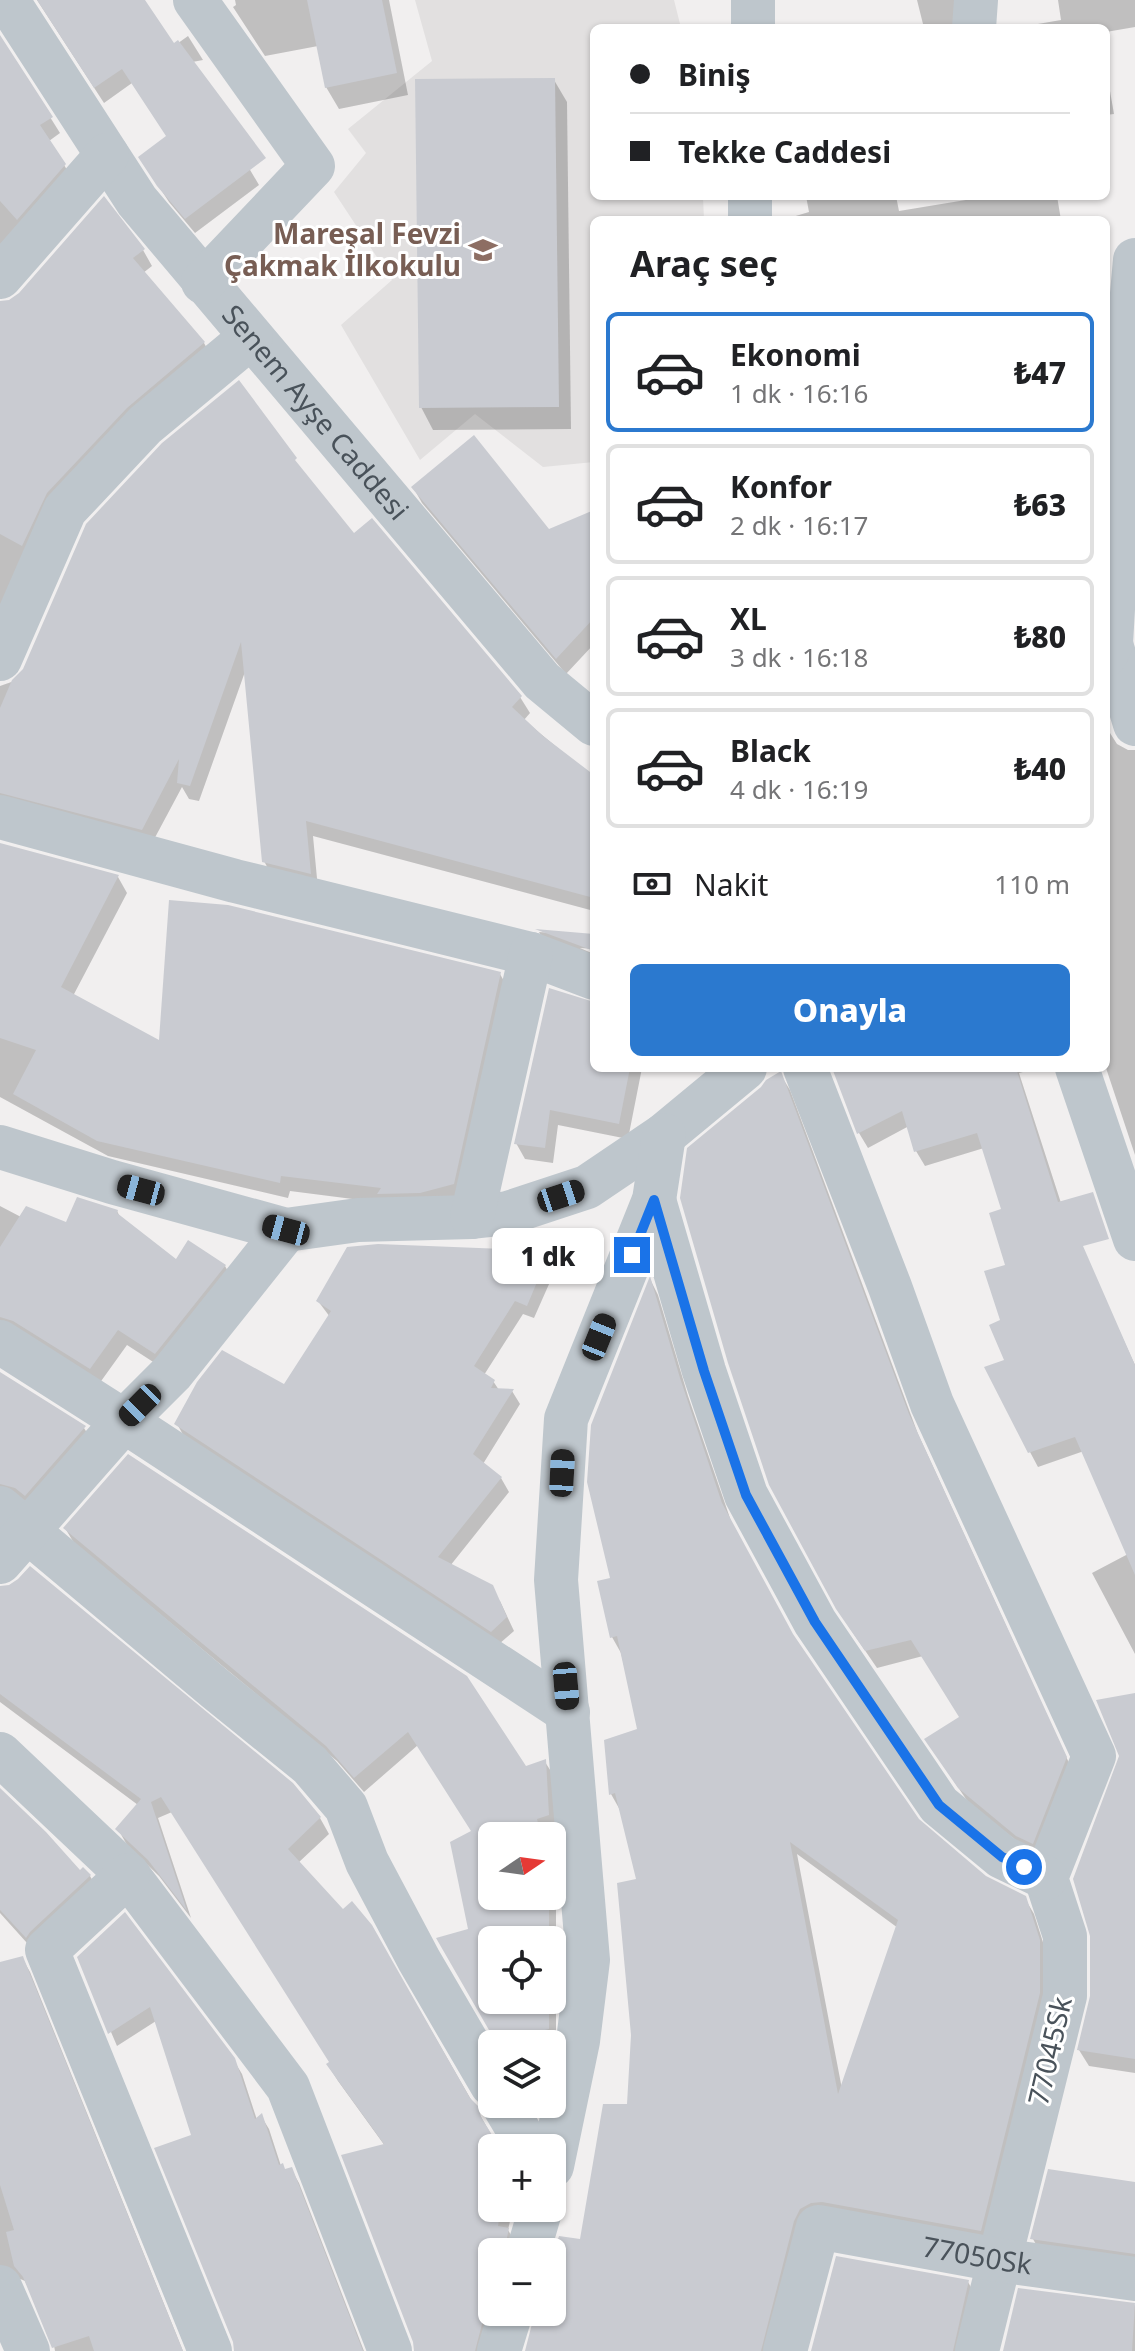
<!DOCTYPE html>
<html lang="tr">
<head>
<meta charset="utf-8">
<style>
  body { margin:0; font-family:"Noto Sans",sans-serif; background:#f2f2f2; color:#202124; height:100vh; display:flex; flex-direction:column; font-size:30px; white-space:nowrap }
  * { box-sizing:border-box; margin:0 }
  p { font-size:26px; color:#757577 }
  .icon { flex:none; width:44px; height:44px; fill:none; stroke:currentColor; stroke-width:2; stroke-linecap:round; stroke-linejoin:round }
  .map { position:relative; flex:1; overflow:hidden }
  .panel { position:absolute; left:590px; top:216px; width:520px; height:856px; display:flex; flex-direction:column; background:#fff; border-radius:12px; box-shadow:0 2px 6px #0004 }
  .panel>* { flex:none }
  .hud { position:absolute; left:590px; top:24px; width:520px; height:176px; border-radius:12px; box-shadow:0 2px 6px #0004; display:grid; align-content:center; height:176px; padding:0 40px; background:#fff }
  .needle { width:52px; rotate:77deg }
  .buttons { position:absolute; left:478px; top:1822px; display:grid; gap:16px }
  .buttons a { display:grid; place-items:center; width:88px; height:88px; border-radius:12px; background:#fff; box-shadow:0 2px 6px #0004; font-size:40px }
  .end { position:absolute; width:36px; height:36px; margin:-18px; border:10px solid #1a73e8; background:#fff; box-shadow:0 0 0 4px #fff }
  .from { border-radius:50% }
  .bubble { position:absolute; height:56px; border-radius:12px; background:#fff; box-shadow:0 2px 6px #0004; font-size:26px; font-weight:800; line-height:56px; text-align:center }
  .car { position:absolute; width:24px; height:48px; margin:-24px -12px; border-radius:10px; box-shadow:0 0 6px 2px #0007; background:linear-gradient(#222 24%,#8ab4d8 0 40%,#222 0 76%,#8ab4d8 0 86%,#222 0) }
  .hud b { display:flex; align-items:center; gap:28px; height:76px; font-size:30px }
  .hud b+b { border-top:2px solid #e0e0e0 }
  .hud i { width:20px; height:20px; background:#202124 }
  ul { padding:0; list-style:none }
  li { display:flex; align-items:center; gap:24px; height:120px; margin:0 16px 12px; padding:0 24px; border:4px solid #e0e0e0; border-radius:12px }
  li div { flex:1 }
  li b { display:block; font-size:30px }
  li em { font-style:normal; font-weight:800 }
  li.on { border-color:#2b79cf }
  li>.icon { width:72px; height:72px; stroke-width:1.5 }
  h2 { padding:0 40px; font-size:36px; line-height:96px }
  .pay { display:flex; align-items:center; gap:20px; height:88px; padding:0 40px; font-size:30px }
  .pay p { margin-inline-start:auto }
  .action { display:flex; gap:16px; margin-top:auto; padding:16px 40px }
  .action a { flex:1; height:92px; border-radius:12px; background:#2b79cf; color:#fff; font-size:32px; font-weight:800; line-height:92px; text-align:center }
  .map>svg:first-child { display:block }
  .education { fill:#e2e0e0 }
  .shadow { fill:#0003; fill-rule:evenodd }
  .building { fill:#c9cbd1; fill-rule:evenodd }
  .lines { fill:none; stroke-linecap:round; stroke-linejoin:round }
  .minor { stroke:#bec6cc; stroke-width:44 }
  .route { stroke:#1a73e8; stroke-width:10 }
  .labels { text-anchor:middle; stroke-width:6; stroke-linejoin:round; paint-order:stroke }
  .education-label { font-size:28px; font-weight:bold; fill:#785e54; stroke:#fff; text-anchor:end }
  .street-label { font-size:28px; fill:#49525a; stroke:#fff }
</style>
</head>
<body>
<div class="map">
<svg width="1135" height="2351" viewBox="0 0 1135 2351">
  <rect width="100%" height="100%" fill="#f1efef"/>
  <!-- education -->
  <path class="education" d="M415 0H674L681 28H594V196H703L704 220H594V462L543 467 475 414 420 460 341 325 392 280 334 192 366 153 348 129 432 61Z"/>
  <!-- shadow -->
  <g class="shadow">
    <path d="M37 0H143L174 46 188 36 203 60 187 63 259 185 195 233 169 202 150 173 168 137 132 83 104 103Z"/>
    <path d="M235 0H389L408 95 339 109 326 87 318 46 265 56 233 7 236 5Z"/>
    <path d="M917 0H965L958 28H924Z"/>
    <path d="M1058 0H1135V27L1106 32V28H1014L1061 20Z"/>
    <path d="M0 37 60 133 49 141 74 181 0 265Z"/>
    <path d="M1106 68 1114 114 1106 115Z"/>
    <path d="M554 80 567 102 571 429 433 430 421 407Z"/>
    <path d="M806 196H896L899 211 990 196H1057L1061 220H790L789 218 809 212Z"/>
    <path d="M143 250 152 266 143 273 204 343 213 359 136 424 0 633V303L9 302Z"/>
    <path d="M238 383 305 476 354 536 520 697 530 713 524 720 594 778V911L313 836 318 889 273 878 264 861 246 669 199 801 189 799 182 787 151 845 0 810V686L17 680Z"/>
    <path d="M413 487 549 531 594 513V644L566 674 422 503Z"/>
    <path d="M1110 733 1117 744 1128 750H1135V1155L1106 1068V734Z"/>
    <path d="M0 845 118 877 127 893 73 996 161 1043 500 974 509 990 462 1200 384 1203 290 1191 288 1198 108 1156 0 1097Z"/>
    <path d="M539 932 594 936V949L580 948 594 954V963L546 945Z"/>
    <path d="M594 1004V1068H642L628 1139 558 1125 553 1163 525 1159 516 1143Z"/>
    <path d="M834 1068H1022L1023 1072 1019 1073 1061 1203 1135 1365V1654L1092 1573 1128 1554 1084 1451 1038 1467 1030 1452 1007 1361 1002 1321 1007 1266 1004 1210 984 1148 925 1166 916 1151 909 1126 868 1148 859 1133Z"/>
    <path d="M780 1074 790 1090 918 1434 1075 1776 1042 1860 970 1805 937 1756 961 1718 923 1656 877 1668 849 1627Z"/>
    <path d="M0 1206 21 1217 68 1224 117 1211 121 1219 176 1262 225 1266 234 1282 164 1369 127 1345 99 1384 0 1335Z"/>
    <path d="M378 1246 549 1253 557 1266 534 1318 523 1314 484 1375 493 1381 499 1390 512 1391 520 1404 483 1464 501 1478 509 1492 450 1566 500 1601 514 1631 499 1644 185 1438 177 1424 285 1386 330 1317 318 1301Z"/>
    <path d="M651 1281 658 1295 688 1396 731 1521 794 1640 917 1821 985 1878 1024 1897 1034 1914 1048 1958V2010L989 2247 833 2218 772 2351H527L537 2312H552V2263L612 2340 633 2035 639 1881 620 1810 611 1794 606 1742 640 1731 621 1653 612 1637V1580ZM797 1854 898 1928 842 2089Z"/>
    <path d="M0 1374 84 1428 94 1444 34 1511 0 1500Z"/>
    <path d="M65 1528 525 1768 545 1762 554 1776 556 1830 544 1834 545 1836H492V1896H552V1871L556 1891V2044H499L470 1931 473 1832 418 1745 364 1792 337 1761 74 1543ZM492 1940H552V2000H492Z"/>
    <path d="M0 1588 320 1818 329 1834 298 1863 343 1911 371 1926 499 2148H492V2208H513L508 2230 517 2245 516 2252H492V2312L486 2351H416L385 2146 338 2081 328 2065 331 2063 172 1812 158 1818 191 1918 159 1876 127 1845 118 1829 138 1805 0 1702Z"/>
    <path d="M1135 1698V2073L1089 2066 1079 2050 1092 1997 1121 1756Z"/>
    <path d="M0 1791 80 1873 90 1876 99 1892 36 1953 0 1913Z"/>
    <path d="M79 1957 233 2059 242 2074 257 2120 261 2116 269 2129 281 2166 285 2171 291 2169 299 2183 364 2351H236L193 2137 156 2021 117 2046Z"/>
    <path d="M22 1958 30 1972 183 2351H55L53 2340 25 2281 11 2275 0 2277V1964Z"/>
    <path d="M532 2104H550L541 2116Z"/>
    <path d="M1135 2184V2268L1042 2255 1033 2239Z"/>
    <path d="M968 2282 977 2298 964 2351H813Z"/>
    <path d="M1135 2305V2351H1005L1132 2306Z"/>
  </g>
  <!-- building -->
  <g class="building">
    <path d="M37 0H145L174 43 178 40 266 158 185 219 157 186 138 157 166 136 122 69 94 88Z"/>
    <path d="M307 0H382L397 73 325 88Z"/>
    <path d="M0 35 53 117 40 125 66 164 17 220 0 201Z"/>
    <path d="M555 78 559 407 419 408 415 79Z"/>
    <path d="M104 196 145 249 133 258 205 342 127 408 47 493 22 546 0 534V301L9 300 19 293Z"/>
    <path d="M239 380 297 458 295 460 354 533 372 518 522 696 512 707 543 736 594 775V898L306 821 311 874 262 862 241 642 190 786 177 783 179 759 142 830 0 793V708L12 680 23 669 86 524 162 443Z"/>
    <path d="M474 435 549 529 594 510V618L556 659 411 487Z"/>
    <path d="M0 843 119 875 61 987 159 1040 169 900 228 905 501 972 454 1184 420 1193 377 1194 381 1188 281 1176 280 1183 97 1141 13 1094 36 1050 0 1038Z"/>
    <path d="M535 929 594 934V951L540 931Z"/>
    <path d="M549 988 594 1002V1068H630L619 1124 550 1110 545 1148 514 1144Z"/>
    <path d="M832 1068H1016L1058 1202 1093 1192 1109 1239 1083 1246 1135 1365V1575L1075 1437 1028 1453 984 1367 1004 1360 989 1325 1000 1320 984 1271 1005 1265 989 1213 1001 1209 977 1133 914 1152 902 1111 857 1134Z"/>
    <path d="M781 1071 909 1414 1067 1757 1033 1844 1016 1836 958 1788 924 1739 959 1717 911 1640 865 1651 836 1609 769 1485 728 1363 680 1198 687 1148 761 1087 766 1080Z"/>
    <path d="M77 1197 118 1210 117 1213 176 1259 188 1240 226 1265 155 1354 118 1330 90 1369 13 1321 0 1317V1247L26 1206 66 1222Z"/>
    <path d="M378 1244 550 1251 527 1306 515 1301 474 1366 495 1380 491 1388 514 1389 473 1454 502 1477 438 1557 493 1585 507 1617 491 1632 174 1424 197 1382 222 1350 284 1384 331 1311 316 1301 347 1247Z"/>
    <path d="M650 1276 680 1378 722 1503 793 1634 919 1819 986 1876 1026 1896 1040 1940V1993L981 2231 822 2202 811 2203 800 2209 794 2221 761 2351H525L535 2312H552V2259L559 2236 580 2239 603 2104H627L631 2035 617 1883 636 1879 615 1793 609 1795 604 1740 637 1729 617 1636 610 1638 597 1581 610 1578 587 1482 591 1425ZM790 1842 898 1920 838 2094Z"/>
    <path d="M0 1372 86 1426 25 1496 15 1488 0 1484Z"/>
    <path d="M128 1454 467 1676 526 1766 546 1759 549 1815 537 1819 541 1836H492V1896H549V1940H492V2000H549V2029L541 2031 544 2044H497L436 1938 468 1929 450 1842 471 1831 408 1732 354 1778 326 1746 63 1528Z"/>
    <path d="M30 1566 293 1783 321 1817 288 1849 343 1909 352 1901 372 1925 470 2098 478 2106 481 2117 500 2148H492V2208H501L498 2226 509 2228 504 2252H492V2297L487 2305 475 2351H414L413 2342 341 2155 384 2144 326 2064 329 2062 161 1797 151 1802 187 1911 148 1860 115 1829 141 1799 0 1694V1586L9 1585 18 1579Z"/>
    <path d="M1135 1693V2059L1077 2050 1090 1996V1936L1073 1879 1119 1756 1096 1700Z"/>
    <path d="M0 1788 46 1832 80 1870 83 1867 91 1875 30 1932 26 1938 0 1910Z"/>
    <path d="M125 1912 235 2058 255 2119 262 2113 279 2165 283 2163 285 2169 292 2167 363 2351H234L233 2342 154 2148 191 2135 150 2007 108 2034 77 1957Z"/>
    <path d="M23 1956 24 1959 183 2351H94L89 2336 52 2348 23 2277 14 2266 6 2232 14 2230 0 2185V1962Z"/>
    <path d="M1048 2169 1135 2182V2254L1030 2239Z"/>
    <path d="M836 2256 969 2280 953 2351H811Z"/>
    <path d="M1018 2288 1135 2303 1132 2351H1003Z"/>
  </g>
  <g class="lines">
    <!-- minor -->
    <g class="minor">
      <path id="s1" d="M7 0 137 201 542 681 594 724"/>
      <path d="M195 0 313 166 203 282"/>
      <path d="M753 28V0"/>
      <path d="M974 28 976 0"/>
      <path d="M750 220V196"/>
      <path d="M0 277 107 155"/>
      <path d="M1111 644 1135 724"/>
      <path d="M1106 655 1111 644 1129 327 1135 260"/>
      <path d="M0 659 65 510 145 425 251 337"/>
      <path d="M0 817 235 881 531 954 594 978"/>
      <path d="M805 1068 890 1287 932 1404 1094 1756 1046 1878 1065 1936V1996L977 2351"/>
      <path d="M1077 1068 1135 1239"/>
      <path d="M0 1147 112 1182 286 1230 358 1220 472 1217 508 1213 587 1187 664 1135 745 1068"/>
      <path d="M654 1200 704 1371 746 1495 815 1622 939 1805 1002 1857 1046 1878"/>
      <path d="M472 1217 531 954"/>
      <path d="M0 1342 124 1421 568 1712"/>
      <path d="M0 1508 217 1690 310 1765 346 1807 367 1862 419 1960 492 2085"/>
      <path d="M0 1562 124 1421 172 1373 286 1230"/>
      <path d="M0 1754 128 1875 288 2087 390 2351"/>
      <path d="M128 1875 47 1950 210 2351"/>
      <path d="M503 2104 529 2148"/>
      <path d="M552 2166 578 2041 588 1960 556 1580 566 1419 654 1200 664 1135"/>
      <path d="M528 2252 541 2208"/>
      <path d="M0 2287 28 2351"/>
      <path d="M499 2351 511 2312"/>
      <path id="s2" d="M785 2351 818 2227 998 2260 1135 2279"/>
    </g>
  </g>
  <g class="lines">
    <!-- route -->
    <path class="route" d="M632 1255 654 1200 704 1371 746 1495 815 1622 939 1805 1002 1857 1024 1867"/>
  </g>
  <!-- icons -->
  <defs>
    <symbol id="school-bare" viewBox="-9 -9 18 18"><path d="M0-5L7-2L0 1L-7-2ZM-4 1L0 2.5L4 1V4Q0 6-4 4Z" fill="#8d6e63" stroke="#fff" stroke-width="2.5" paint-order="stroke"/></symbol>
  </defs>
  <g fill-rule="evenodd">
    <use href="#school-bare" x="463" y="230" width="40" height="40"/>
  </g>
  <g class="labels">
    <!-- education labels -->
    <g class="education-label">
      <text x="461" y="244">Mareşal Fevzi<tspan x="461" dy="32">Çakmak İlkokulu</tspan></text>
    </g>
    <!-- street labels -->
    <g class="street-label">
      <text dy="10" stroke="none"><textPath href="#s1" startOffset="516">Senem Ayşe Caddesi</textPath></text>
      <text transform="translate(1050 2051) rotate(-77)" y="10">77045Sk</text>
      <text dy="10" stroke="none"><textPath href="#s2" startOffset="290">77050Sk</textPath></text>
    </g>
  </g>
</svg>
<div class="buttons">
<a><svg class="needle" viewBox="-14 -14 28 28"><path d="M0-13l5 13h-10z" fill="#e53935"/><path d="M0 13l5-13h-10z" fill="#757577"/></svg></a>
<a><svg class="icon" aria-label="locate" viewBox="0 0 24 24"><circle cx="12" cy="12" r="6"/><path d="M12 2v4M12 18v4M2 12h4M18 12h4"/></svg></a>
<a><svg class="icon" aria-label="layers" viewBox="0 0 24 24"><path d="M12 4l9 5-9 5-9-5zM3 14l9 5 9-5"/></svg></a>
<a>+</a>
<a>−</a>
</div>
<i class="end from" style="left:1024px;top:1867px"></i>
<i class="end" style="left:632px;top:1255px"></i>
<div class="bubble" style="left:492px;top:1228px;width:112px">1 dk</div>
<i class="car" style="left:141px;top:1190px;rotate:285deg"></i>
<i class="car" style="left:561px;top:1196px;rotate:72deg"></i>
<i class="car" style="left:286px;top:1230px;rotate:285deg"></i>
<i class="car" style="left:599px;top:1337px;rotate:22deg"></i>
<i class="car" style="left:140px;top:1405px;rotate:225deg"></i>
<i class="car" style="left:562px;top:1473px;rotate:3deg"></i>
<i class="car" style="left:566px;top:1686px;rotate:175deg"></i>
<div class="hud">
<b><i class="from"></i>Biniş</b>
<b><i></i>Tekke Caddesi</b>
</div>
<section class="panel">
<h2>Araç seç</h2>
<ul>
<li class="on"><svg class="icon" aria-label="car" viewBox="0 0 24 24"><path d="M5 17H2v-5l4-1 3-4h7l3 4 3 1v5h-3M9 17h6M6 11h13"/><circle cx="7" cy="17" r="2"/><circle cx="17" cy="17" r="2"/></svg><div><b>Ekonomi</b><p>1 dk · 16:16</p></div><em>₺47</em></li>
<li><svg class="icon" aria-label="car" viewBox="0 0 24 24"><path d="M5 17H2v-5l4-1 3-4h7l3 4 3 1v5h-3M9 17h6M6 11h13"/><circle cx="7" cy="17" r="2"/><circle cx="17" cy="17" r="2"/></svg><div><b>Konfor</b><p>2 dk · 16:17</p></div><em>₺63</em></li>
<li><svg class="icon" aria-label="car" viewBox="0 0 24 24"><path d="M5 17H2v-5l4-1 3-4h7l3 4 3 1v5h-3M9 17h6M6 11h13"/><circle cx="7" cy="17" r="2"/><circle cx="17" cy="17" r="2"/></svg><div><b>XL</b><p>3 dk · 16:18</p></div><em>₺80</em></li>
<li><svg class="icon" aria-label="car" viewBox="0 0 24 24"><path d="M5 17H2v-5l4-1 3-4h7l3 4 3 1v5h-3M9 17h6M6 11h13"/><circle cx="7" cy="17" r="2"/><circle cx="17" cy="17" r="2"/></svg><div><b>Black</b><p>4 dk · 16:19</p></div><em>₺40</em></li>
</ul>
<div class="pay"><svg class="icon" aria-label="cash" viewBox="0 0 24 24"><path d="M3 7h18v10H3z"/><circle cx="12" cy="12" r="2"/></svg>Nakit<p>110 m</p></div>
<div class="action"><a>Onayla</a></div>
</section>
</div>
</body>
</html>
